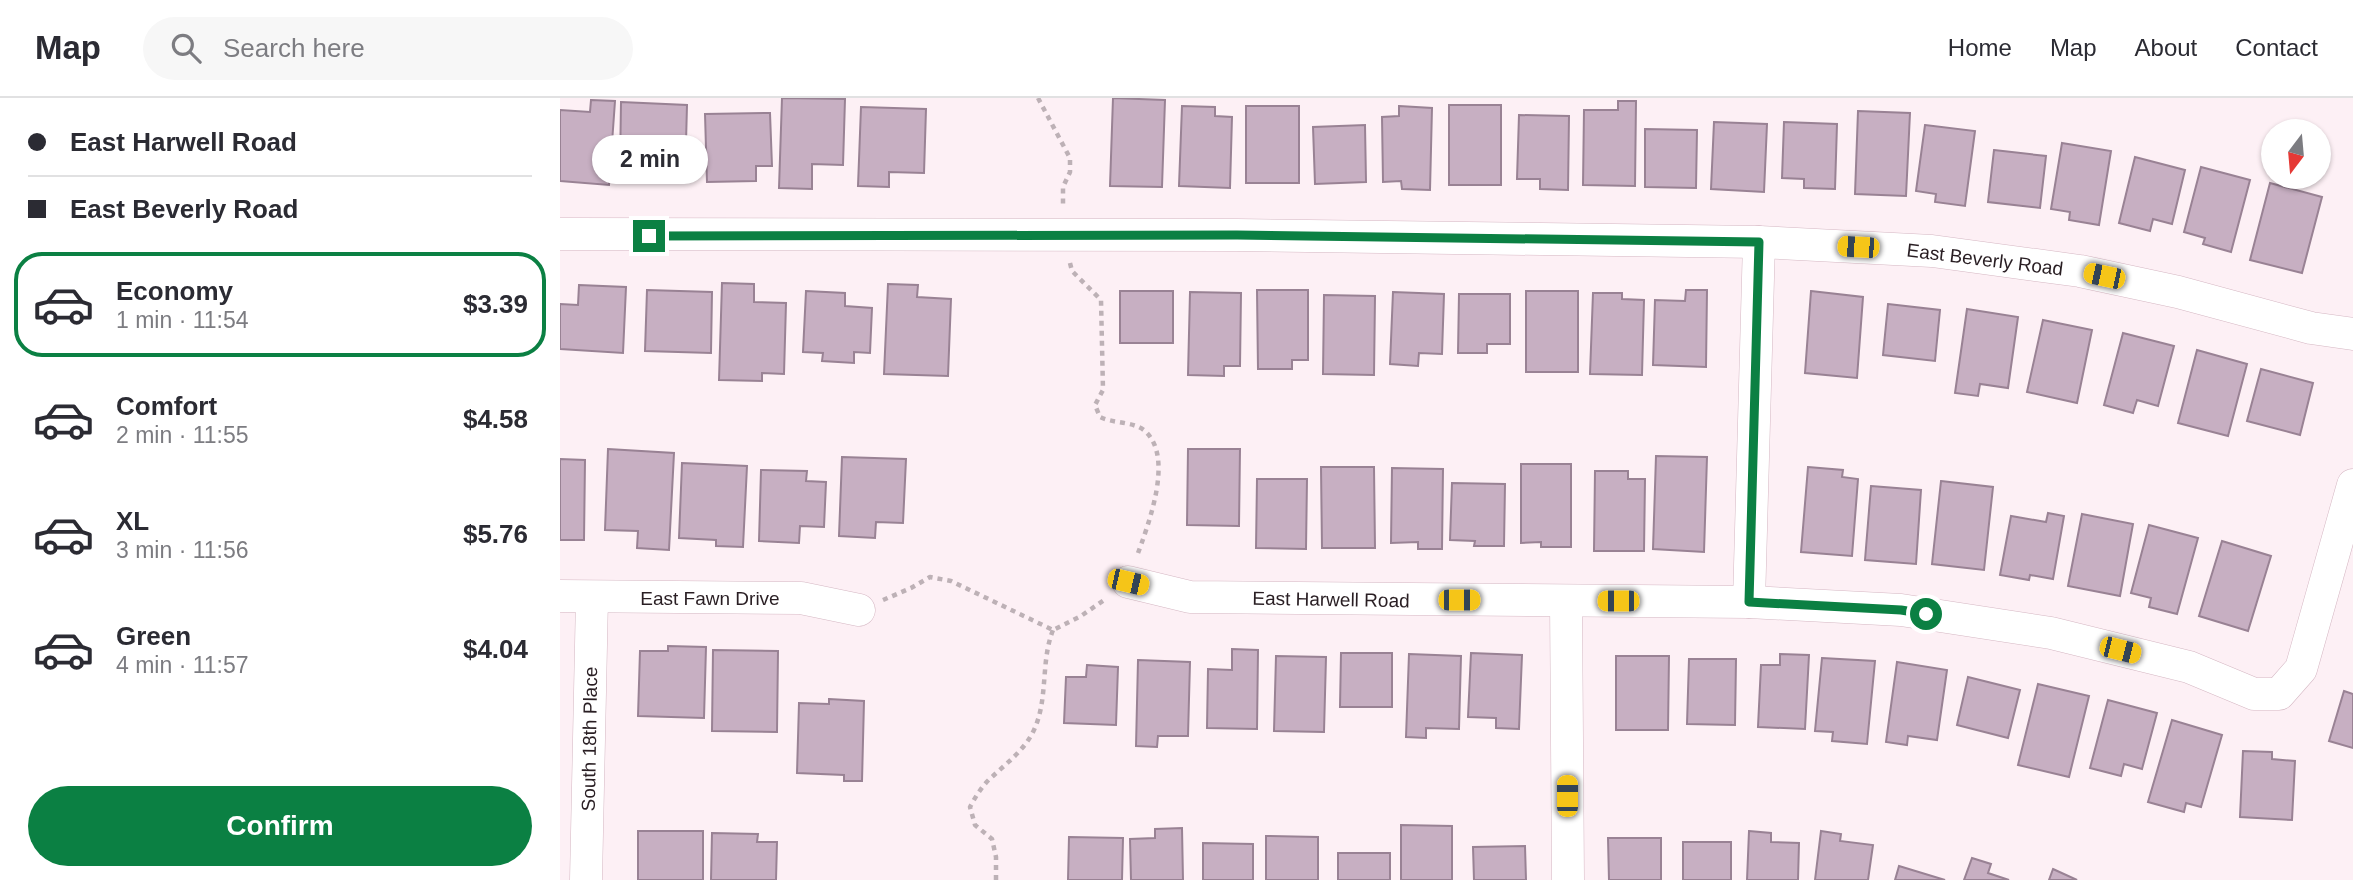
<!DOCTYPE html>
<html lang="en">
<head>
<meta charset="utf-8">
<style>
  body { margin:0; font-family:Arial,sans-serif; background:#f7f7f7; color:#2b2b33; height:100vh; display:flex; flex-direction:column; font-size:26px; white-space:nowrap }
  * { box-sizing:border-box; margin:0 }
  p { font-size:23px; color:#7c7c81 }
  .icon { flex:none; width:38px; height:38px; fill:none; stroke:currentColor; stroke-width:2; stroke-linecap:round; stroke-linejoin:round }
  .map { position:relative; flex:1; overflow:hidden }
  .panel { display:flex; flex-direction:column; background:#fff; width:560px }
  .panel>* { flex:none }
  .guide { display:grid; align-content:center; height:154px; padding:0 28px; background:#fff }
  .needle { width:46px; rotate:196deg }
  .buttons { position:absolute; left:1701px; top:21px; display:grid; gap:14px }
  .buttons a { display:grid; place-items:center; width:70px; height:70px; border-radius:50%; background:#fff; box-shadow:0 2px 5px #0004; font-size:35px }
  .end { position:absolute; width:32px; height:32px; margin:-16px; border:9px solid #0b8043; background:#fff; box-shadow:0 0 0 4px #fff }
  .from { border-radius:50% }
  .bubble { position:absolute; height:49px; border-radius:24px; background:#fff; box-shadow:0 2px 5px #0004; font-size:23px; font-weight:800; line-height:49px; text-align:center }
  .car { position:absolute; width:21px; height:42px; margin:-21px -10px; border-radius:9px; box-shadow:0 0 5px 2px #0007; background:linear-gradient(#f5c518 24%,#345 0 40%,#f5c518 0 76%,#345 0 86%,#f5c518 0) }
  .guide b { display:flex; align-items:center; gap:24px; height:66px; font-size:26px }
  .guide b+b { border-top:2px solid #e1e1e2 }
  .guide i { width:18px; height:18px; background:#2b2b33 }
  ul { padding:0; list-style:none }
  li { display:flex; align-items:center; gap:21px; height:105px; margin:0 14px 10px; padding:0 14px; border:4px solid transparent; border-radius:28px }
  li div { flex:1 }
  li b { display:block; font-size:26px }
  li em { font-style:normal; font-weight:800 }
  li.current { border-color:#0b8043 }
  li>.icon { width:63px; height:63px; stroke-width:1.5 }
  .primary-button { display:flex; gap:14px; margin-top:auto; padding:14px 28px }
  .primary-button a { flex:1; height:80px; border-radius:42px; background:#0b8043; color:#fff; font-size:28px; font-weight:800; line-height:80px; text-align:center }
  header { display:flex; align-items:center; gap:42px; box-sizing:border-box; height:98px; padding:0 35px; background:#fff; border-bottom:2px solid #e1e1e2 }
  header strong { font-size:33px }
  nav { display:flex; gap:38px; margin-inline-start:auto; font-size:24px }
  .search { width:490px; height:63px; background:#f7f7f7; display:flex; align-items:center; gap:18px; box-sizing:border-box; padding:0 24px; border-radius:38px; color:#7c7c81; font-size:26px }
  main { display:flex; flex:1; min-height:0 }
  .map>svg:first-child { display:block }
  .building { fill:#c7afc2; stroke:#998294; stroke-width:2 }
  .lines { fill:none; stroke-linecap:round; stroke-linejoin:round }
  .minor-casing { stroke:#d5b7c3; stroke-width:33 }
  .path { stroke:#bdb1b6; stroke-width:4.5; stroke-dasharray:5 5; stroke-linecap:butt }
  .minor { stroke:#fff; stroke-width:32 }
  .route { stroke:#0b8043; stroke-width:9 }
  .labels { text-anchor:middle; stroke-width:5; stroke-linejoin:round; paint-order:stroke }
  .street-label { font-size:19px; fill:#291e23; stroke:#fff }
</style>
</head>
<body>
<header>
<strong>Map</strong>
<div class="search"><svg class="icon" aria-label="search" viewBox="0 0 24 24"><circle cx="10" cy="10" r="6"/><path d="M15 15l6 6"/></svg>Search here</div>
<nav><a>Home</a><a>Map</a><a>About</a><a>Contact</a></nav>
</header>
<main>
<section class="panel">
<div class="guide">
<b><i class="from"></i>East Harwell Road</b>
<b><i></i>East Beverly Road</b>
</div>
<ul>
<li class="current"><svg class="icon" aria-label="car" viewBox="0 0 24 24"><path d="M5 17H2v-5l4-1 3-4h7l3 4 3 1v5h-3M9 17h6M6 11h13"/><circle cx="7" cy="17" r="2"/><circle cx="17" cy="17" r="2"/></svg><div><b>Economy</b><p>1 min · 11:54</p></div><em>$3.39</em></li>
<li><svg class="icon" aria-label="car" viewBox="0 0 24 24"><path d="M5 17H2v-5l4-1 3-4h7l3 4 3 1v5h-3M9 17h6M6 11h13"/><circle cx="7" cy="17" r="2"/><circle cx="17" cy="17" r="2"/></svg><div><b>Comfort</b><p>2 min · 11:55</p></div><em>$4.58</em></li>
<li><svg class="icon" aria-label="car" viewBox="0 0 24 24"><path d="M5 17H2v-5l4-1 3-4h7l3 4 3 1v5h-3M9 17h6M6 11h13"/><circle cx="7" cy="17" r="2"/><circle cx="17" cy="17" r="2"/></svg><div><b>XL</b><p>3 min · 11:56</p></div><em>$5.76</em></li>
<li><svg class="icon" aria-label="car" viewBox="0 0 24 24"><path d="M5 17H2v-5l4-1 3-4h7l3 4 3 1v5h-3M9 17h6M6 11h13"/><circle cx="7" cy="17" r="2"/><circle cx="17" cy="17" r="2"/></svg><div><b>Green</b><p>4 min · 11:57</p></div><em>$4.04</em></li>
</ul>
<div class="primary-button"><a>Confirm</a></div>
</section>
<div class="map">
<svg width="1793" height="782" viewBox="0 0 1793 782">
  <rect width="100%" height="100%" fill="#fdf0f5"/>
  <!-- building -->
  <g class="building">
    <path d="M222 0 285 1 283 67 252 66V91L219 90Z"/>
    <path d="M553 0 605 2 602 89 550 88Z"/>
    <path d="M31 2 55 3 49 87 0 83V12L30 14Z"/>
    <path d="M1058 3H1076L1075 88 1023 87 1024 12H1058Z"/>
    <path d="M61 4 127 7 125 82H91V69H60Z"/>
    <rect x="889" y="7" width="52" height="80"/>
    <path d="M622 8 655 9V18L672 19 670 90 619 88Z"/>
    <rect x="686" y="8" width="53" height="77"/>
    <path d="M839 8 872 10 870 92 842 91 841 83 823 84 822 19 839 18Z"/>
    <path d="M301 9 366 11 364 75 329 74V89L298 88Z"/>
    <path d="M1298 13 1350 15 1346 98 1295 96Z"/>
    <path d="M210 15 212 68H196V83L147 84 145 16Z"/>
    <path d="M959 17 1009 18 1008 92 980 91V81H957Z"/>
    <path d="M1154 24 1207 26 1204 94 1151 91Z"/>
    <path d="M1224 24 1277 26 1275 91 1244 90V81L1222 80Z"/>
    <path d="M805 27 806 84 755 86 753 29Z"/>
    <path d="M1365 27 1415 33 1405 108 1375 104 1376 96 1356 93Z"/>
    <path d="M1085 31 1137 32 1136 90 1085 89Z"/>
    <path d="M1502 45 1551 53 1539 127 1509 122 1510 114 1491 111Z"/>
    <path d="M1434 52 1486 58 1480 110 1428 104Z"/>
    <path d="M1575 59 1625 72 1612 126 1593 121 1590 133 1559 125Z"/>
    <path d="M1641 69 1690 82 1671 154 1643 146 1645 140 1624 134Z"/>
    <path d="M1710 85 1762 99 1742 175 1690 162Z"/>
    <path d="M162 185 194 186V204L226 205 224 276 202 275V283L159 282Z"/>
    <path d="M328 186 358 187 357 199 391 201 388 278 324 276Z"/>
    <path d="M19 187 66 189 63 255 0 251V206L18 207Z"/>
    <path d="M87 192 152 194 151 255 85 253Z"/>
    <path d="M697 192H748V262H732V271H698Z"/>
    <path d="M1126 192H1147L1146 269 1093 267 1095 202 1125 203Z"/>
    <path d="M246 193 285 195V208L312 210 310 255 294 254V265L262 263 263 255 243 254Z"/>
    <rect x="560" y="193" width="53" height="52"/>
    <rect x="966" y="193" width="52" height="81"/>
    <path d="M1251 193 1303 199 1297 280 1245 275Z"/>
    <path d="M630 194 681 195 680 268H664V278L628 277Z"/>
    <path d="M833 194 884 196 882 256 859 255 858 268 830 266Z"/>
    <path d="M1033 195H1062V201L1084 202 1082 277 1030 276Z"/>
    <path d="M899 196H950V246H927V255H898Z"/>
    <path d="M764 197 815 198 814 277 763 276Z"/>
    <path d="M1328 206 1380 212 1375 263 1323 257Z"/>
    <path d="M1407 211 1458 219 1448 290 1420 286 1418 298 1395 295Z"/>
    <path d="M1483 222 1532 232 1517 305 1467 294Z"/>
    <path d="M1563 235 1614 248 1598 308 1577 302 1573 315 1544 307Z"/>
    <path d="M1637 252 1687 266 1668 338 1618 325Z"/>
    <path d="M1701 271 1753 285 1740 337 1687 323Z"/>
    <path d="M48 351 114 355 109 452 77 450 78 433 45 432Z"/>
    <path d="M628 351H680L679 428 627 427Z"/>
    <path d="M1096 358 1147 359 1144 454 1093 451Z"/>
    <path d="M282 359 346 361 343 425 316 424 315 440 279 438Z"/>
    <path d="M0 361 25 362 24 442H0Z"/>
    <path d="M122 365 187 368 183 449 156 448V442L119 440Z"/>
    <path d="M961 366H1011V449H981V444L961 445Z"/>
    <path d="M761 369H814L815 450H762Z"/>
    <path d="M1248 369 1283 372 1282 379 1298 381 1292 458 1241 454Z"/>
    <path d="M832 370 883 371 882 451H858V444L831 445Z"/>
    <path d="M201 372 247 373 246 383 266 384 264 429 240 428 239 445 199 443Z"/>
    <path d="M1035 373H1068V381H1085L1084 453H1034Z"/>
    <path d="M697 381H747L746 451 696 450Z"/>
    <path d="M1381 383 1433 389 1424 472 1372 466Z"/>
    <path d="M892 385 945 386 944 448H914L915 443 890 442Z"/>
    <path d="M1311 388 1361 392 1356 466 1305 462Z"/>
    <path d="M1488 415 1504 418 1493 481 1470 477 1469 482 1440 477 1451 418 1486 424Z"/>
    <path d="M1522 416 1573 426 1560 498 1508 488Z"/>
    <path d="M1589 427 1638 440 1617 516 1589 509 1591 500 1571 495Z"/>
    <path d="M1662 443 1711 458 1688 533 1639 518Z"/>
    <path d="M108 548 146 549 144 620 78 618 80 553H108Z"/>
    <path d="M672 551 698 552 697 631 647 630 648 571 672 572Z"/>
    <path d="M153 552 218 553 217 634 152 633Z"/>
    <path d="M781 555H832V609H780Z"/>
    <path d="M911 555 962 557 959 631 936 630V620L908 619Z"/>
    <path d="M849 556 901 558 899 631 866 630V640L846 639Z"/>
    <path d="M1220 556 1249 557 1245 631 1198 629 1201 567H1220Z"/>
    <path d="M716 558 766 559 764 634 714 633Z"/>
    <path d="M1056 558H1109L1108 632H1056Z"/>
    <path d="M1262 560 1315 563 1307 646 1272 643 1273 634 1255 633Z"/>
    <path d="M1129 561H1176L1175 627 1127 626Z"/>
    <path d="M578 562 630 564 628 638H598L597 649 576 648Z"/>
    <path d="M1337 564 1387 572 1377 642 1348 638 1347 647 1326 644Z"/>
    <path d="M527 567 558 569 556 627 504 625 506 579H526Z"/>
    <path d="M1408 579 1460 592 1448 640 1397 627Z"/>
    <path d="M1478 586 1529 598 1509 679 1458 667Z"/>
    <path d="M1784 593 1793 596V650L1769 643Z"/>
    <path d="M269 601 304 603 302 683H284V677L237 675 239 605 269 606Z"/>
    <path d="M1548 602 1597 615 1582 671 1564 666 1561 678 1530 670Z"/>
    <path d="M1612 622 1662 637 1641 709 1626 705 1624 714 1588 704Z"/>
    <path d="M1683 653 1712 654V661L1735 663 1732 722 1680 719Z"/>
    <path d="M841 727 892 728V782H841Z"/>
    <path d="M622 730 623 782H571L570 741 595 740V731Z"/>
    <rect x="78" y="733" width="65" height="49"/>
    <path d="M1189 733 1211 735V744L1239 745 1238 782H1187Z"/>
    <path d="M1261 733 1281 736 1280 743 1313 747 1308 782H1255Z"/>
    <path d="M152 735 198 736 197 744H217L216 782H151Z"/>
    <path d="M706 738 758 739V782H706Z"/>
    <path d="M509 739 563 740 562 782H508Z"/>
    <path d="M1048 740H1101V782H1049Z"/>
    <rect x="1123" y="744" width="48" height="38"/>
    <path d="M643 745 693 746V782H643Z"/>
    <path d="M965 748 966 782H914L913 749Z"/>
    <rect x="778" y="755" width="52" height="27"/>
    <path d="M1412 760 1431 766 1428 775 1449 782H1404Z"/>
    <path d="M1339 768 1385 782H1335Z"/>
    <path d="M1493 771 1517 782H1489Z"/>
  </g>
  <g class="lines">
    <defs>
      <g id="minor">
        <path d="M0 136 677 137 1199 144 1372 153 1520 173 1618 194 1751 230 1793 236"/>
        <path d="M568 484 630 499 1189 504 1341 512 1491 535 1629 569 1694 596H1719L1741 571 1793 387"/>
        <path d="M0 498 241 500 299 512"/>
        <path d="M1006 503 1008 782"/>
        <path d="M1189 504 1199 144"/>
        <path d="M26 782 32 500"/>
      </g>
    </defs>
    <!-- minor casing -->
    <use href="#minor" class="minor-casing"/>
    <!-- path -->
    <g class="path">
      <path d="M478 0 510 60V74L503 89V108"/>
      <path d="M510 165 512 173 541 202 543 292 535 307 540 319C554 326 575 323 586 334 614 361 588 427 577 458"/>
      <path d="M323 502 351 490 370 479 391 483 493 532 521 518 547 500"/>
      <path d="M436 782V759L432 741 415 727 410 709C416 698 423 686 433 678 448 664 464 652 473 634 489 602 480 565 493 532"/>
    </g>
    <!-- minor -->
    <use href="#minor" class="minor"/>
  </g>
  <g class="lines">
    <!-- route -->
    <path class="route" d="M89 138 677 137 1199 144 1189 504 1341 512 1366 516"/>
  </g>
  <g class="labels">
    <!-- street labels -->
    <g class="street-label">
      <text transform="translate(1425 161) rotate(7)" y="7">East Beverly Road</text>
      <text x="150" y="507">East Fawn Drive</text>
      <text transform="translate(771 501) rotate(1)" y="7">East Harwell Road</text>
      <text transform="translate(29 641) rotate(-89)" y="7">South 18th Place</text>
    </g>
  </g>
</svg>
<div class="buttons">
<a><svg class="needle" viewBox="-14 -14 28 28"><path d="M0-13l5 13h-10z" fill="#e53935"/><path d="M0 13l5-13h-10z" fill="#7c7c81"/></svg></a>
</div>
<i class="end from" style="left:1366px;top:516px"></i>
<i class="end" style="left:89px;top:138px"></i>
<div class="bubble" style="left:32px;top:37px;width:116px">2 min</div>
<i class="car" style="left:1298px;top:149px;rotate:273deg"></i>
<i class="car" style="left:1544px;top:178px;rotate:282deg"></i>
<i class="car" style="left:568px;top:484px;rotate:103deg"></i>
<i class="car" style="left:899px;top:502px;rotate:90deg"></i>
<i class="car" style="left:1058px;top:503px;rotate:270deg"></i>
<i class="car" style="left:1560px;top:552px;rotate:104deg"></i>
<i class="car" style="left:1007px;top:698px;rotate:0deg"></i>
</div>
</main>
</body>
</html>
